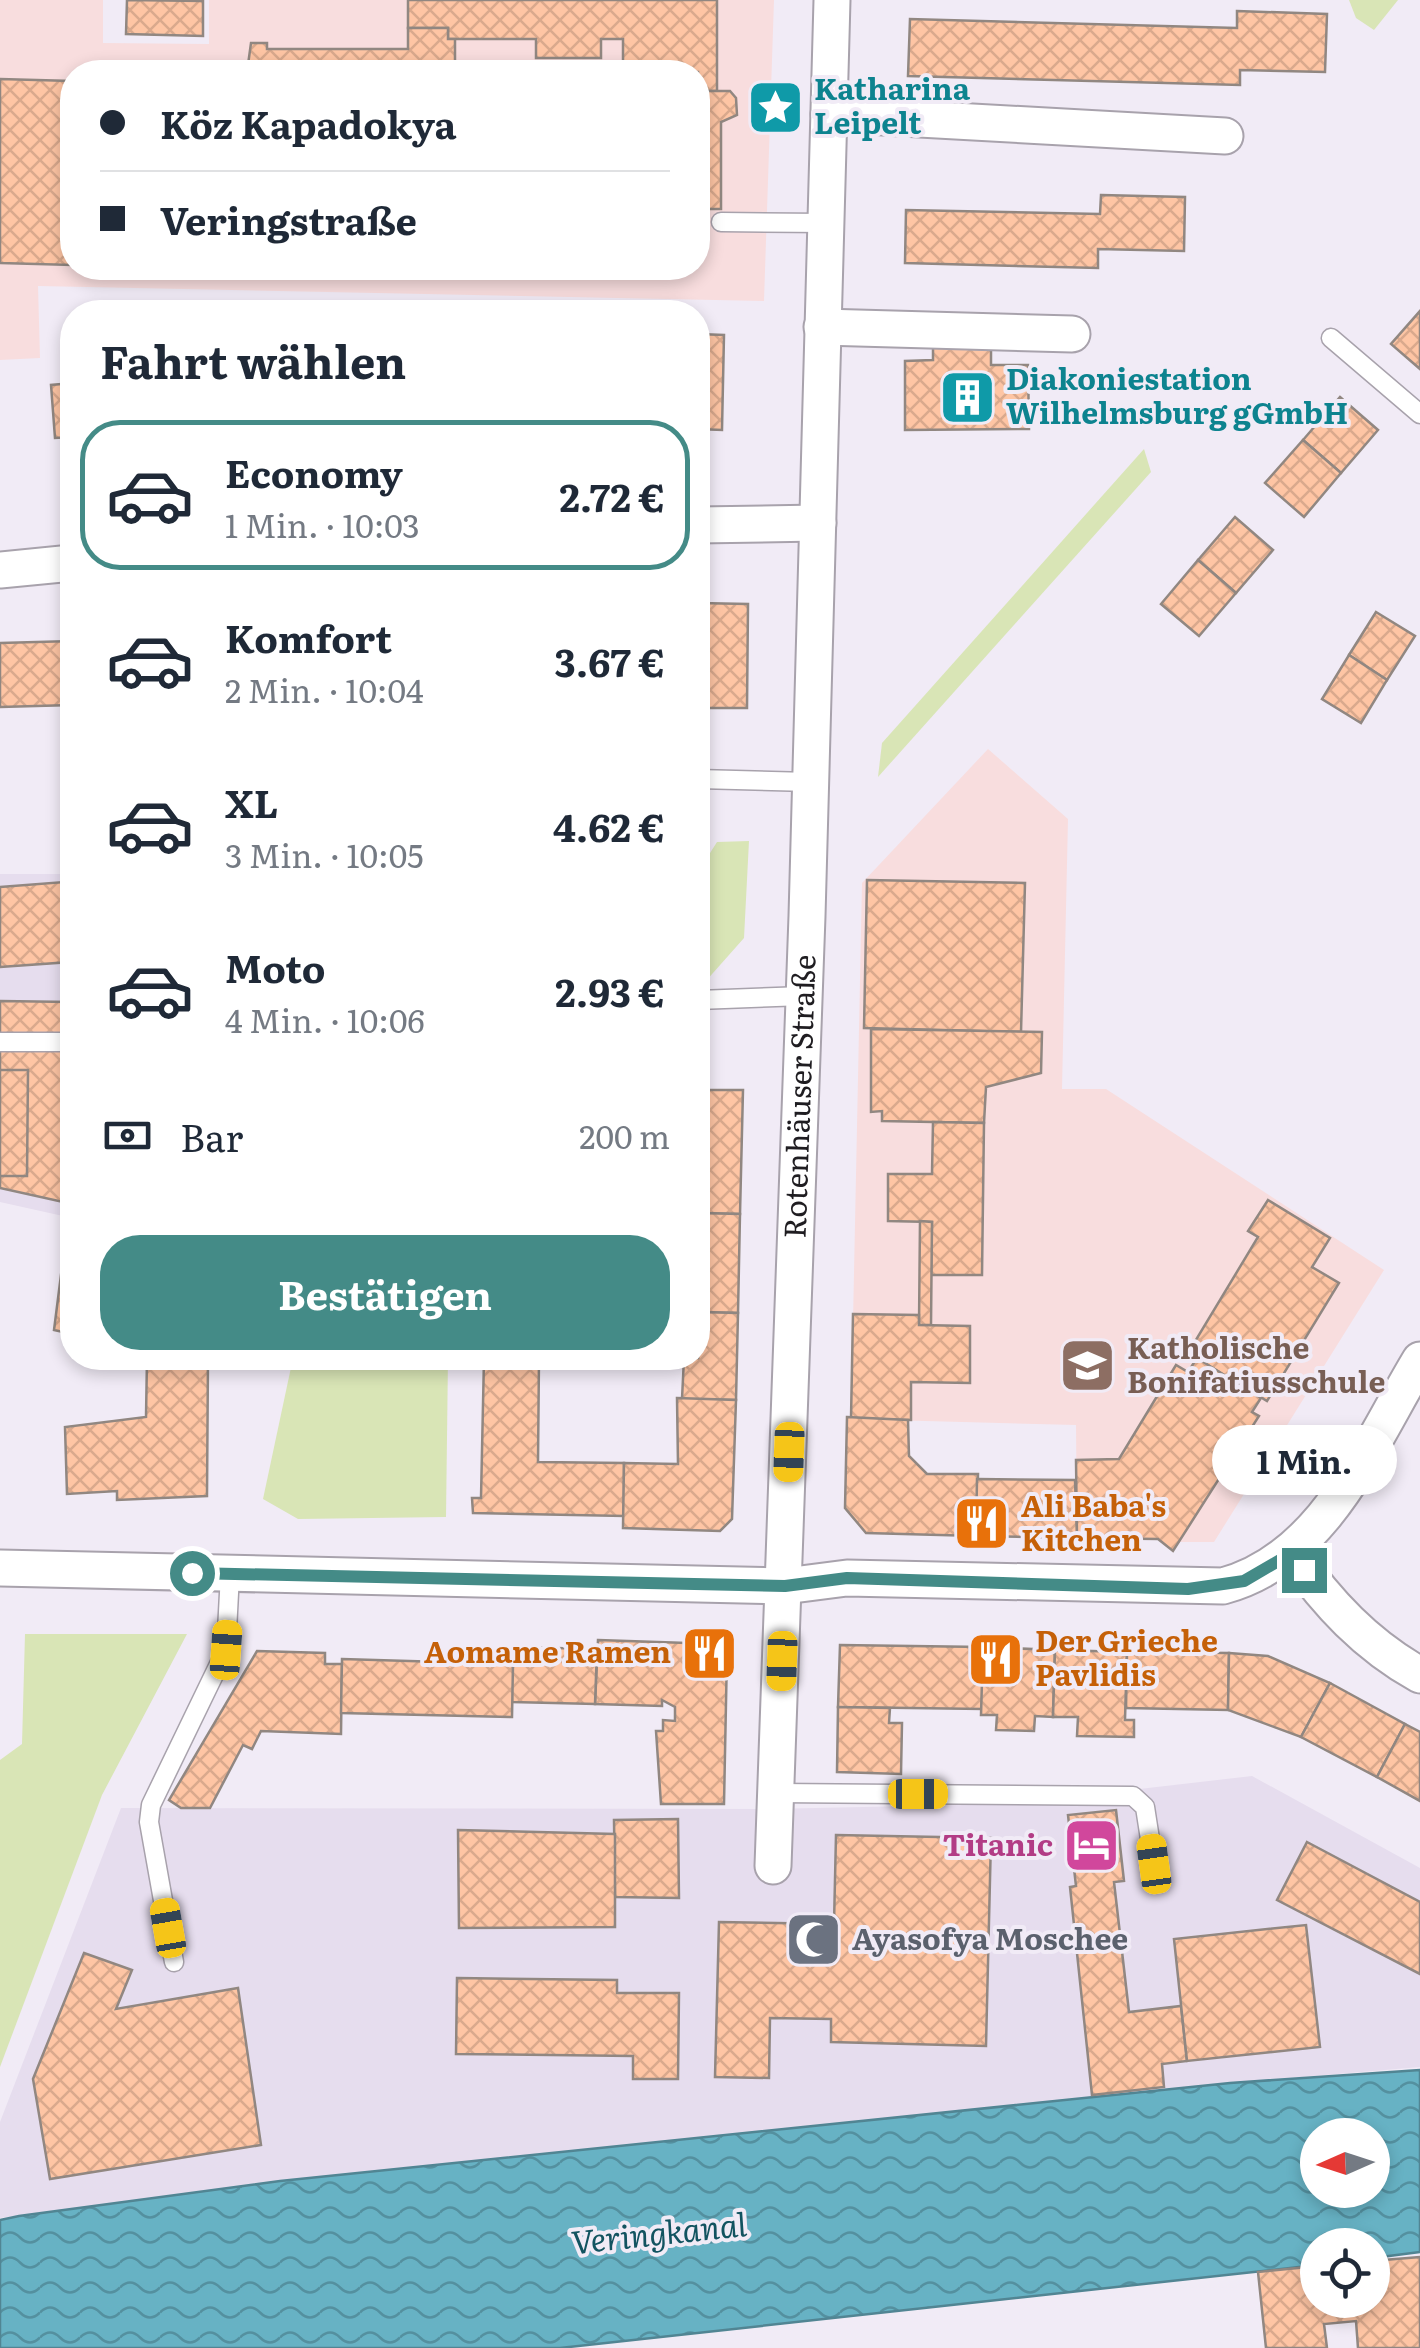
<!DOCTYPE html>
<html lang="de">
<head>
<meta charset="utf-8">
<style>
  body { margin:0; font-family:Literata,serif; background:#f2f2f3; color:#1f2937; height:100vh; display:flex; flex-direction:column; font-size:38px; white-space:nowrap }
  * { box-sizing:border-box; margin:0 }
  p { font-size:32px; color:#747a83 }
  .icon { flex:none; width:55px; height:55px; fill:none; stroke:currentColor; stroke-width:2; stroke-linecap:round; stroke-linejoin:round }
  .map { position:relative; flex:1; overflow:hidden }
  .panel { position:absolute; left:60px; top:300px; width:650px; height:1070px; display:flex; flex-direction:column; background:#fff; border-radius:40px; box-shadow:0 5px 15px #0003 }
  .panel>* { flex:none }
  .hud { position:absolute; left:60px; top:60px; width:650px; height:220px; border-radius:40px; box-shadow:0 5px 15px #0003; display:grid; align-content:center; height:220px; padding:0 40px; background:#fff }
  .needle { width:65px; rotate:267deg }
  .controls { position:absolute; left:1300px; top:2118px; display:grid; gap:20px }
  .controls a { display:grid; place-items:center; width:90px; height:90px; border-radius:50%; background:#fff; box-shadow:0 5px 15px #0003; font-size:50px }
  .end { position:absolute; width:45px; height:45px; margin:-22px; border:12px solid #448b87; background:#fff; box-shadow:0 0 0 5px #fff }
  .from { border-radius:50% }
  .bubble { position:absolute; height:70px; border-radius:35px; background:#fff; box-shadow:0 5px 15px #0003; font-size:32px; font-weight:700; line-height:70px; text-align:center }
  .car { position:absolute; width:30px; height:60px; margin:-30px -15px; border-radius:12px; box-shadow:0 0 8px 2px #0007; background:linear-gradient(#f5c518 24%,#345 0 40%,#f5c518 0 76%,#345 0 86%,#f5c518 0) }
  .hud b { display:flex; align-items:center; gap:35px; height:95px; font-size:38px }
  .hud b+b { border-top:2px solid #e0e1e3 }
  .hud i { width:25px; height:25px; background:#1f2937 }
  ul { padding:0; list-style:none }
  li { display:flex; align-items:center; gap:30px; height:150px; margin:0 20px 15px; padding:0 20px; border:5px solid transparent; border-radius:40px }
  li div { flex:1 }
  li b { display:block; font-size:38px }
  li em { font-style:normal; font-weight:700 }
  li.active { border-color:#448b87 }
  li>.icon { width:90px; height:90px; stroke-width:1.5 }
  h2 { padding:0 40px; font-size:45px; line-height:120px }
  .pay { display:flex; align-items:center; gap:25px; height:110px; padding:0 40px; font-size:38px }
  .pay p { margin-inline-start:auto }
  .primary-button { display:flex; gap:20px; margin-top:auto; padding:20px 40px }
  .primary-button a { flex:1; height:115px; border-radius:40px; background:#448b87; color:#fff; font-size:40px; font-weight:700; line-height:115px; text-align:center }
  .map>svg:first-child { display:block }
  .built { fill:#e6ddee }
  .education { fill:#f8ddde; fill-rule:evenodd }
  .green { fill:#d9e5b6 }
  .water { fill:url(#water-waves); stroke:#518593; stroke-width:2.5; fill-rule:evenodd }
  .building { fill:url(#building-cross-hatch); stroke:#918781; stroke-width:2.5 }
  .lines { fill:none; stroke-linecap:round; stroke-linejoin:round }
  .lane-casing { stroke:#a8a2ac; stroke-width:21 }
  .street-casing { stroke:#a8a2ac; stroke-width:39 }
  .lane { stroke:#fff; stroke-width:18 }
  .street { stroke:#fff; stroke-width:35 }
  .route { stroke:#448b87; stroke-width:12 }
  .labels { text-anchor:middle; stroke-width:8; stroke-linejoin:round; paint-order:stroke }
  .culture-label { font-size:30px; font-weight:bold; fill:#0d838f; stroke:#f1ebf6; text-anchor:start }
  .street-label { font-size:30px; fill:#1f1d21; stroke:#f1ebf6 }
  .education-label { font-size:30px; font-weight:bold; fill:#785e54; stroke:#f1ebf6; text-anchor:start }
  .food-label { font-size:30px; font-weight:bold; fill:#c56008; stroke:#f1ebf6; text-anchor:start }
  .hotel-label { font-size:30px; font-weight:bold; fill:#b23c85; stroke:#f1ebf6; text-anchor:end }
  .worship-label { font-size:30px; font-weight:bold; fill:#5b616d; stroke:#f1ebf6; text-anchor:start }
  .water-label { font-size:32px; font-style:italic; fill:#125360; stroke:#f1ebf6 }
</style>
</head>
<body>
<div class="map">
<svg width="1420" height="2348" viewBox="0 0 1420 2348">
  <defs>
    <pattern id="water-waves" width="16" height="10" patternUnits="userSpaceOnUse" patternTransform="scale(2.5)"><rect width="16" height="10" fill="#67b2c4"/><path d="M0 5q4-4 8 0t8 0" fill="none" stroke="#54909f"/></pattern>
    <pattern id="building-cross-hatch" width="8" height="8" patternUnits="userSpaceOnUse" patternTransform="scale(2.5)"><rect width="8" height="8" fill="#fec5a4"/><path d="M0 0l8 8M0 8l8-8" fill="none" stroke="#d9a98d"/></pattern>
  </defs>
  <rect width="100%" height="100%" fill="#f1ebf6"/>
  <!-- built -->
  <g class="built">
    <path d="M0 874H72V1218L0 1202Z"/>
    <path d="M1252 1776 1420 1868V2067L1230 2083 280 2181 0 2218V2122L121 1808 767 1809 1009 1804Z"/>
  </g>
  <!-- education -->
  <g class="education">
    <path d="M0 0H103V43L209 44V0H774L764 301 38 286 40 358 0 360ZM72 72H698V268H72Z"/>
    <path d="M988 749 1068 819 1062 1089H1106L1384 1270 1214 1542H1180L1173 1551 1158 1539 1077 1538 1076 1425 851 1419 862 883Z"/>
  </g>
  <!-- green -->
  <g class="green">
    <path d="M1349 0H1398L1374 30 1356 18Z"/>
    <path d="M1144 449 1151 472 878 777 882 743Z"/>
    <path d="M749 841 744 938 705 982H698V861H705L717 842Z"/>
    <path d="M293 1358H448L446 1517 298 1519 263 1499Z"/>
    <path d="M25 1634H187L102 1795 0 2067V1760L22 1744Z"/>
  </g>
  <!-- water -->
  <path class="water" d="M1420 2070V2252L1373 2258 1372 2245H1318L1317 2265 560 2348H0V2220L19 2216 280 2181 1230 2083ZM1318 2135H1372V2190H1318Z"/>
  <!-- building -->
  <g class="building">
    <path d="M127 0 203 1V36L126 34Z"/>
    <path d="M408 0H717V91H698V72H623V39H601V58H536V39H448V28H408Z"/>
    <path d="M1237 11 1327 14 1325 72 1240 70V85L908 76 910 19 1237 28Z"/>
    <path d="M408 28H448V39H455V72H247L251 43H267V49H408Z"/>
    <path d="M0 79 72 81V265L0 263Z"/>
    <path d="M698 91H730L736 98 737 115 721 122V209H698Z"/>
    <path d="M1101 195 1185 197 1184 251 1098 249V268L905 263 906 210 1100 214Z"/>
    <path d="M1420 311V369L1391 344Z"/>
    <path d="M698 334 724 335 722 430 698 429Z"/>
    <path d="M933 343H991V365H1028L1029 429 905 430V361L933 360Z"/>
    <path d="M72 383V437L55 438 51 385Z"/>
    <path d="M1340 397 1378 430 1341 473 1303 440Z"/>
    <path d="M1303 440 1341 473 1304 517 1265 483Z"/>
    <path d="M1235 517 1273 550 1236 593 1198 560Z"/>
    <path d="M1198 560 1236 593 1199 636 1161 604Z"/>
    <path d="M698 603 748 604 747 708H698Z"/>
    <path d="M1376 612 1415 636 1387 680 1349 655Z"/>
    <path d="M72 641V705L0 707V643Z"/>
    <path d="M1349 655 1387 680 1361 723 1322 699Z"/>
    <path d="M867 880 1025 883 1021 1032 864 1028Z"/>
    <path d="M64 882 70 962 0 967V887Z"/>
    <path d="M0 1001 72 1002V1204L0 1188Z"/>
    <path d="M871 1029 1042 1032 1041 1073 986 1087 984 1123 882 1121V1111L871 1112Z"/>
    <path d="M0 1070H28L27 1176H0Z"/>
    <path d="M698 1090H743L740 1214 698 1213Z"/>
    <path d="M933 1122 984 1123 982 1275H931L932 1222 888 1221V1174H932Z"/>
    <path d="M1268 1200 1330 1238 1312 1267 1339 1283 1267 1401 1188 1353 1258 1237 1248 1231Z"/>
    <path d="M698 1213 740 1214 738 1313 698 1312Z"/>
    <path d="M920 1221 932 1222 931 1325H919Z"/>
    <path d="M63 1259 72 1261V1334L54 1330Z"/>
    <path d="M698 1312 738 1313 736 1400 682 1399 684 1358H698Z"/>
    <path d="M853 1314 919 1315V1325L970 1326V1383L911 1382V1420L851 1419Z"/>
    <path d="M147 1358H208L207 1496 117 1500V1491L67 1494 65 1427 146 1417Z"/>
    <path d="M484 1358H539L538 1462 624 1463V1516L473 1513 472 1498H481Z"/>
    <path d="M1197 1358 1261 1398 1252 1412 1259 1416 1173 1551 1158 1539 1077 1538 1076 1460 1119 1459 1176 1365 1188 1372Z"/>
    <path d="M677 1398 736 1400 732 1519 720 1531 623 1528 624 1463 678 1464Z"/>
    <path d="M847 1417 908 1420 909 1456 927 1474H978L976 1536 866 1533 845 1508Z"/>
    <path d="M977 1479 1075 1480 1077 1538 976 1536Z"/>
    <path d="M598 1640 717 1644 727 1652 724 1804H661L656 1731H663V1720L675 1721V1707L662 1700V1706L595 1704Z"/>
    <path d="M840 1645 983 1647 982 1709 838 1707Z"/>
    <path d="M511 1647 597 1649 595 1704 512 1702Z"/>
    <path d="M983 1647 1055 1650 1053 1717 1035 1716 1034 1731 996 1730 997 1715H981Z"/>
    <path d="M1055 1650 1127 1652 1125 1720H1134V1737L1077 1736 1078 1717H1053Z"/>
    <path d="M257 1651 325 1653V1664H342L341 1734 261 1731 252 1749 243 1745 210 1808H181L169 1800Z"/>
    <path d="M1127 1652 1229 1653 1228 1710 1126 1708Z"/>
    <path d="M1229 1653 1268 1656 1330 1683 1301 1737 1228 1710Z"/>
    <path d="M342 1659 513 1664 512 1717 341 1713Z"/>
    <path d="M1330 1683 1405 1724 1377 1777 1301 1737Z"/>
    <path d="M838 1707 890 1708 889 1723H902L901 1774 837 1772Z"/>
    <path d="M1405 1724 1420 1732V1801L1377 1777Z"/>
    <path d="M1116 1810 1124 1881 1114 1882 1129 2012 1181 2006 1187 2061 1162 2064 1164 2087 1092 2095 1070 1887 1076 1886 1068 1815Z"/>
    <path d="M678 1819 679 1898 615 1897 614 1820Z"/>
    <path d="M458 1830 615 1834V1927L459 1928Z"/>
    <path d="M836 1835 991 1838 986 2046 831 2042V2019L770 2018 769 2078 715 2077 719 1922 834 1924Z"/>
    <path d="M1307 1842 1420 1902V1974L1277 1900Z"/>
    <path d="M1306 1925 1320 2047 1187 2061 1174 1939Z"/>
    <path d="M84 1953 132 1970 116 2009 238 1988 261 2145 50 2179 33 2079Z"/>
    <path d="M457 1978 617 1980V1993H679L678 2079H633V2056L456 2054Z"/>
    <path d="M1420 2257V2348H1358L1356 2321 1324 2324 1327 2348H1266L1258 2272 1318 2266V2300H1372V2261Z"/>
  </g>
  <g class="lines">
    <defs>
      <g id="lane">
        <path d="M721 222 826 223"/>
        <path d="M1331 338 1420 414"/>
        <path d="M698 779 810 782"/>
        <path d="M698 1000 804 996"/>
        <path d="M0 1042H72"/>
        <path d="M777 1793 1133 1796 1145 1807 1154 1865"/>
        <path d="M174 1962 149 1822 151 1805 226 1650 230 1574"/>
      </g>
      <g id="street">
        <path d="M829 114 1225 136"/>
        <path d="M822 327 1072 334"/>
        <path d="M698 525 818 523"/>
        <path d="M0 570 72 563"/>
        <path d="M1292 1553C1327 1603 1366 1645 1420 1675"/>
        <path d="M0 1568 785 1586 847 1578 1223 1586C1325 1559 1369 1444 1420 1360"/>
        <path id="s1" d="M773 1866 807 916 832 0"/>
      </g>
    </defs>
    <!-- lane casing -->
    <use href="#lane" class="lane-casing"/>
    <!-- street casing -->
    <use href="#street" class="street-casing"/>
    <!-- lane -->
    <use href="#lane" class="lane"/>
    <!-- street -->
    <use href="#street" class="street"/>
  </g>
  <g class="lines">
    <!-- route -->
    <path class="route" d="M192 1573 785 1586 847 1578 1188 1589 1244 1581 1292 1553 1304 1570"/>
  </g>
  <!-- icons -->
  <defs>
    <symbol id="sight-square" viewBox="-11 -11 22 22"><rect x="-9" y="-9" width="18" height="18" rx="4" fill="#0f9aa8" stroke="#f1ebf6"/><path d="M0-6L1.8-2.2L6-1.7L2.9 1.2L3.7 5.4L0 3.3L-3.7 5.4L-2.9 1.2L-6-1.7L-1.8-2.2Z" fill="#fff"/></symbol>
    <symbol id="building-square" viewBox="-11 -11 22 22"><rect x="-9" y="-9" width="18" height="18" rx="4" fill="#0f9aa8" stroke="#f1ebf6"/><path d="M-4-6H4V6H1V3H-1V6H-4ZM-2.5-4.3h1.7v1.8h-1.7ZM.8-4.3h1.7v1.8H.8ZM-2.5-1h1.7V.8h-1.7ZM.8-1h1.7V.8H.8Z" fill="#fff"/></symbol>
    <symbol id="school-square" viewBox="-11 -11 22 22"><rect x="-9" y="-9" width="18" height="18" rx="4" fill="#8d6e63" stroke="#f1ebf6"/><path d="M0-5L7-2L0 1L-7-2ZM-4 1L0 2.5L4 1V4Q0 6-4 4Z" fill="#fff"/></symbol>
    <symbol id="restaurant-square" viewBox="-11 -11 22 22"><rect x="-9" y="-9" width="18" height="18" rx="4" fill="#e8710a" stroke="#f1ebf6"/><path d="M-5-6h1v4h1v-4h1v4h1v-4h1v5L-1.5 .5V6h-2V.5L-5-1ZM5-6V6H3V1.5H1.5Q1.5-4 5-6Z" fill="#fff"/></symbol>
    <symbol id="hotel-square" viewBox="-11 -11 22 22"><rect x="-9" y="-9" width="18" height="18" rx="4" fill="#d1479c" stroke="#f1ebf6"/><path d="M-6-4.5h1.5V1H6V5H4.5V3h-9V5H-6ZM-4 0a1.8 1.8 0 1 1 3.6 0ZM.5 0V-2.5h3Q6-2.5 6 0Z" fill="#fff"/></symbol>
    <symbol id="mosque-square" viewBox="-11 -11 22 22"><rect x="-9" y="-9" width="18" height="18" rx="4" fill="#6b7280" stroke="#f1ebf6"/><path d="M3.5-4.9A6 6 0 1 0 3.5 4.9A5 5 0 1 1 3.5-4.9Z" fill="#fff"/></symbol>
  </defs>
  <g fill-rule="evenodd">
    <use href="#sight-square" x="744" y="76" width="63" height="63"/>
    <use href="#building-square" x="936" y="366" width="63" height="63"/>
    <use href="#school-square" x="1056" y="1334" width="63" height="63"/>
    <use href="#restaurant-square" x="950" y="1492" width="63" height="63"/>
    <use href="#restaurant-square" x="678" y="1622" width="63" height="63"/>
    <use href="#restaurant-square" x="964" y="1628" width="63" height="63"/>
    <use href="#hotel-square" x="1060" y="1814" width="63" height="63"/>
    <use href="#mosque-square" x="782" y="1908" width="63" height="63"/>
  </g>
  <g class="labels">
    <!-- culture labels -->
    <g class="culture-label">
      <text x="814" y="100">Katharina<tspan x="814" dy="34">Leipelt</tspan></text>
      <text x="1006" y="390">Diakoniestation<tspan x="1006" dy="34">Wilhelmsburg gGmbH</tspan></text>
    </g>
    <!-- street labels -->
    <g class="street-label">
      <text dy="10" stroke="none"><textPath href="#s1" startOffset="770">Rotenhäuser Straße</textPath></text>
    </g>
    <!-- education labels -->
    <g class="education-label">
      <text x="1127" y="1359">Katholische<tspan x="1127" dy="34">Bonifatiusschule</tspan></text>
    </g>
    <!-- food labels -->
    <g class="food-label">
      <text x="1021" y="1517">Ali Baba's<tspan x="1021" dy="34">Kitchen</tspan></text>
      <text x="1035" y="1652">Der Grieche<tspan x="1035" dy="34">Pavlidis</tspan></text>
      <text x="671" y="1663" text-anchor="end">Aomame Ramen</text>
    </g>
    <!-- hotel labels -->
    <g class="hotel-label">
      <text x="1053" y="1856">Titanic</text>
    </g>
    <!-- worship labels -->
    <g class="worship-label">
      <text x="852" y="1950">Ayasofya Moschee</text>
    </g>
    <!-- water labels -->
    <g class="water-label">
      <text transform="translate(659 2234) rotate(-6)" y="11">Veringkanal</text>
    </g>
  </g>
</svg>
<div class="controls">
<a><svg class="needle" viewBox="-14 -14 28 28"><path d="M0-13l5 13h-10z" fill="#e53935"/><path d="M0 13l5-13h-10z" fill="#747a83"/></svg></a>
<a><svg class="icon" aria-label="locate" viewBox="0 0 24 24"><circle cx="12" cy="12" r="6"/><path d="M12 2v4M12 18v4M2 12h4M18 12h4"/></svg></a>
</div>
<i class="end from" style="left:192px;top:1573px"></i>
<i class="end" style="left:1304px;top:1570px"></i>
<div class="bubble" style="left:1212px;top:1425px;width:185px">1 Min.</div>
<i class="car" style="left:789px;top:1452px;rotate:182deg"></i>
<i class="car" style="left:226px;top:1650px;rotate:4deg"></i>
<i class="car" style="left:782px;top:1661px;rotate:182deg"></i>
<i class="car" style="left:918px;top:1794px;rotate:90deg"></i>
<i class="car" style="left:1154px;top:1864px;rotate:352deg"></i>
<i class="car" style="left:168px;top:1928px;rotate:350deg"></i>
<div class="hud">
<b><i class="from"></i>Köz Kapadokya</b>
<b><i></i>Veringstraße</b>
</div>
<section class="panel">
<h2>Fahrt wählen</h2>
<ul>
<li class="active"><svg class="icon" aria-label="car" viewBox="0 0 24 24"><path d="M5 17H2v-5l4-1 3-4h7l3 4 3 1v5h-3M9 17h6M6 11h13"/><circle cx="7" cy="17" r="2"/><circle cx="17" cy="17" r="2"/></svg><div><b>Economy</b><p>1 Min. · 10:03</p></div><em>2.72 €</em></li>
<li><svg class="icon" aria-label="car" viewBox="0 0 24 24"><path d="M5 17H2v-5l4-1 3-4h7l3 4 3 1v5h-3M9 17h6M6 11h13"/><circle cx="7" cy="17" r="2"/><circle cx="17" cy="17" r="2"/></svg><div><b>Komfort</b><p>2 Min. · 10:04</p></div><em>3.67 €</em></li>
<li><svg class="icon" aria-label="car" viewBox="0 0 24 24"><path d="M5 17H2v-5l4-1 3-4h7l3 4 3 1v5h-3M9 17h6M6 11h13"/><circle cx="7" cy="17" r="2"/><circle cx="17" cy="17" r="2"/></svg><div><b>XL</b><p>3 Min. · 10:05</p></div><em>4.62 €</em></li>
<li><svg class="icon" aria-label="car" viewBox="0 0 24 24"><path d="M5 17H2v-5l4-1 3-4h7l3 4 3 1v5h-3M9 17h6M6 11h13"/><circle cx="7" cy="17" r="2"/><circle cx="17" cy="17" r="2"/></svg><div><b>Moto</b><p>4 Min. · 10:06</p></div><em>2.93 €</em></li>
</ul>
<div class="pay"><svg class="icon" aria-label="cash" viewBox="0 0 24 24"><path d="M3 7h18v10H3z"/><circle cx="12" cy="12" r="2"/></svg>Bar<p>200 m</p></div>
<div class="primary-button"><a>Bestätigen</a></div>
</section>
</div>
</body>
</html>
